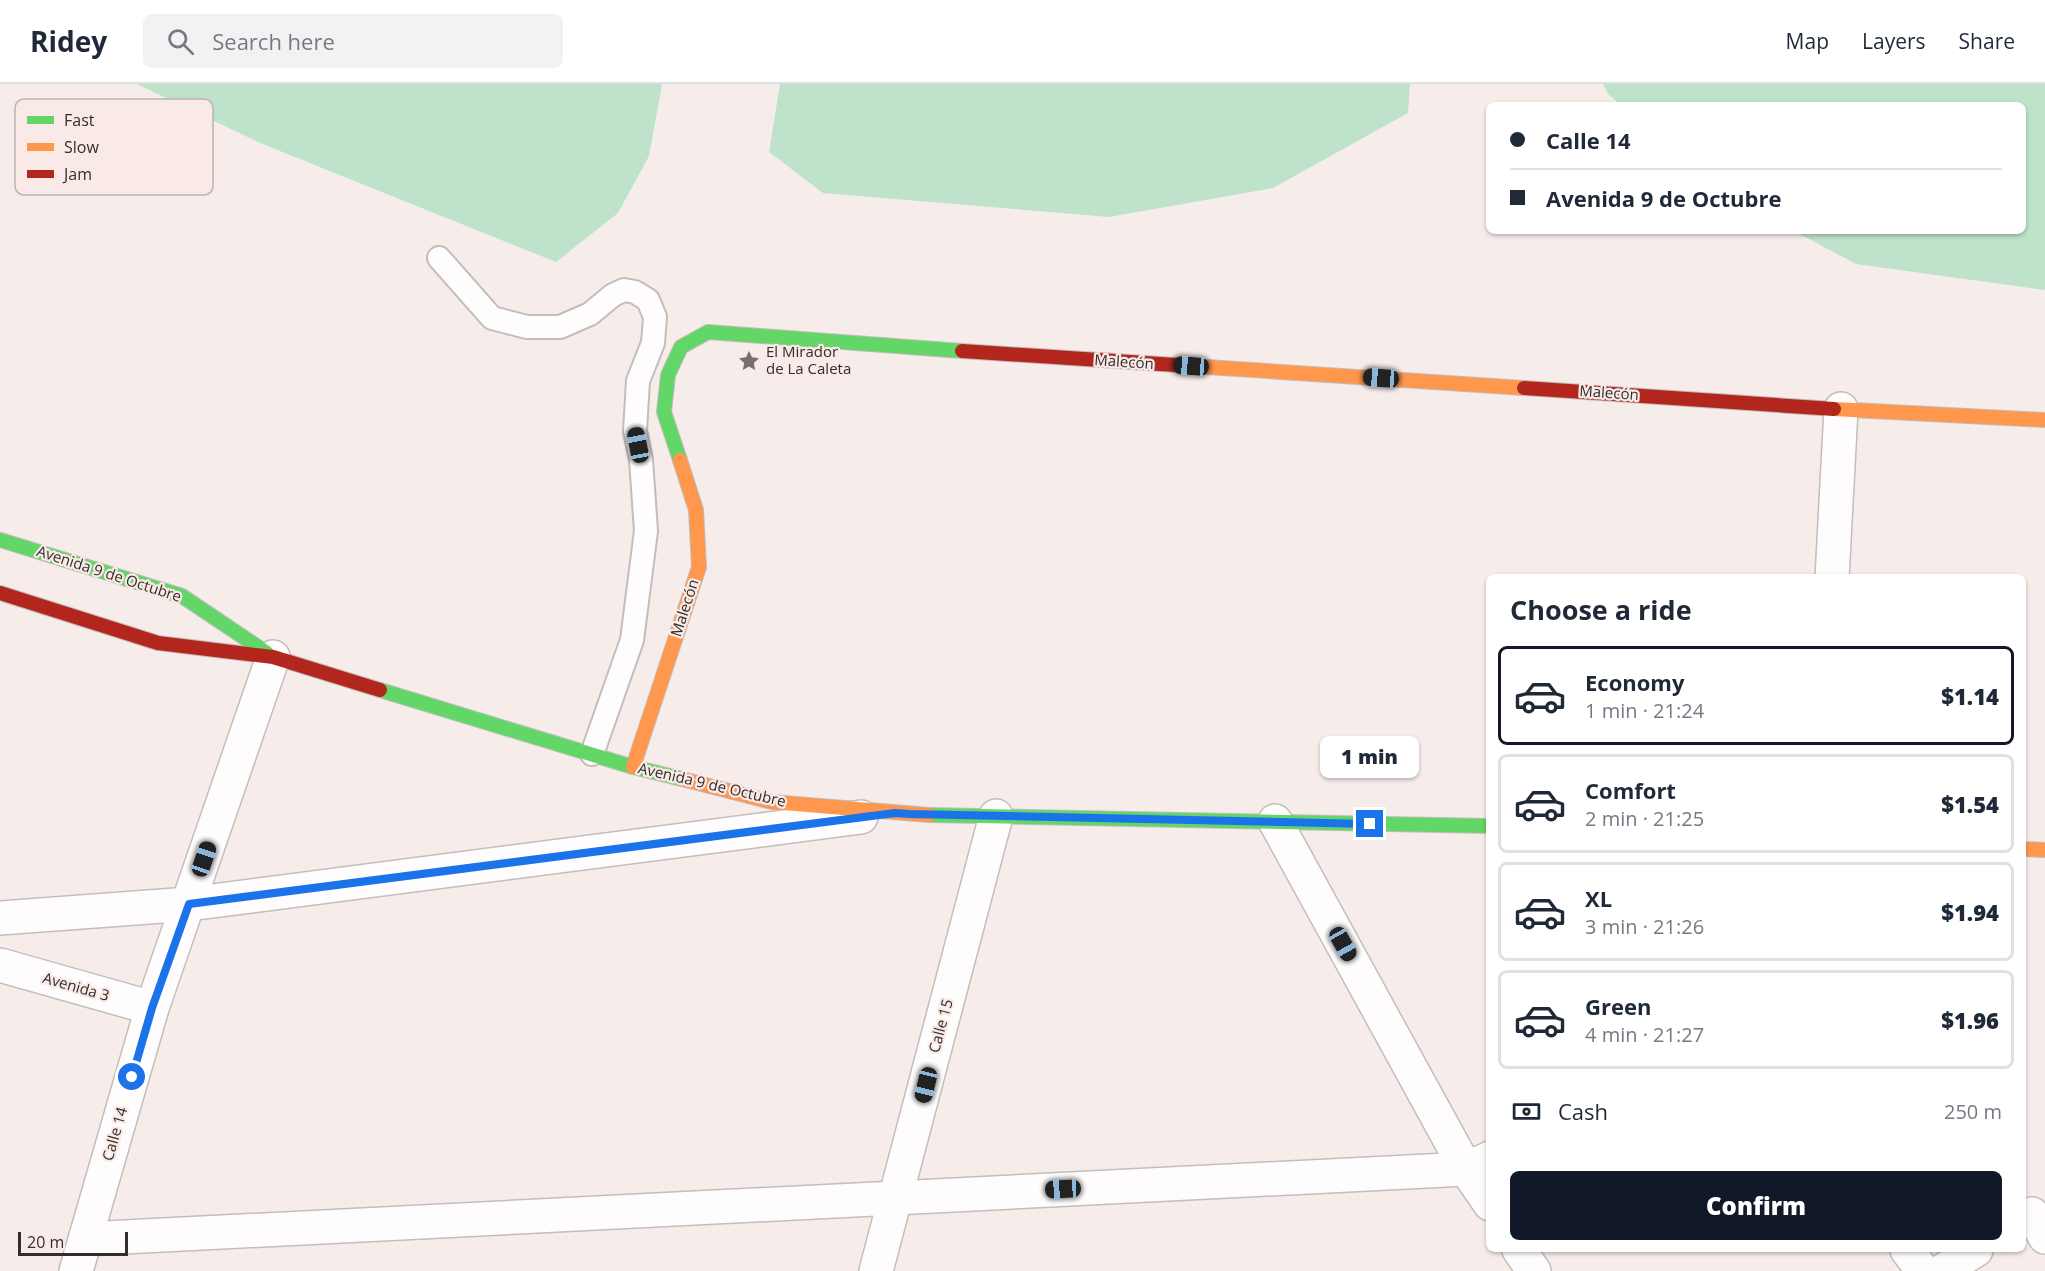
<!DOCTYPE html>
<html lang="en">
<head>
<meta charset="utf-8">
<style>
  body { margin:0; font-family:"Open Sans",sans-serif; background:#f2f2f3; color:#1f2937; height:100vh; display:flex; flex-direction:column; font-size:22px; white-space:nowrap }
  * { box-sizing:border-box; margin:0 }
  p { font-size:20px; color:#747a83 }
  .icon { flex:none; width:33px; height:33px; fill:none; stroke:currentColor; stroke-width:2; stroke-linecap:round; stroke-linejoin:round }
  .map { position:relative; flex:1; overflow:hidden }
  .panel { position:absolute; left:1486px; top:490px; width:540px; height:678px; display:flex; flex-direction:column; background:#fff; border-radius:9px; box-shadow:0 2px 4px #0004 }
  .panel>* { flex:none }
  .hud { position:absolute; left:1486px; top:18px; width:540px; height:132px; border-radius:9px; box-shadow:0 2px 4px #0004; display:grid; align-content:center; height:132px; padding:0 24px; background:#fff }
  .scale { position:absolute; left:18px; bottom:15px; width:110px; box-sizing:border-box; padding-left:6px; border:3px solid #332d2c; border-top:0; font-size:16px; line-height:21px; white-space:nowrap; color:#332d2c; -webkit-text-stroke:4px #faeae7; paint-order:stroke }
  .end { position:absolute; width:27px; height:27px; margin:-14px; border:8px solid #1a73e8; background:#fff; box-shadow:0 0 0 3px #fff }
  .from { border-radius:50% }
  .bubble { position:absolute; height:42px; border-radius:9px; background:#fff; box-shadow:0 2px 4px #0004; font-size:20px; font-weight:800; line-height:42px; text-align:center }
  .car { position:absolute; width:18px; height:36px; margin:-18px -9px; border-radius:8px; box-shadow:0 0 4px 2px #0007; background:linear-gradient(#222 24%,#8ab4d8 0 40%,#222 0 76%,#8ab4d8 0 86%,#222 0) }
  .hud b { display:flex; align-items:center; gap:21px; height:57px; font-size:22px }
  .hud b+b { border-top:2px solid #e0e1e3 }
  .hud i { width:15px; height:15px; background:#1f2937 }
  ul { padding:0; list-style:none }
  li { display:flex; align-items:center; gap:18px; height:99px; margin:0 12px 9px; padding:0 12px; border:3px solid #e0e1e3; border-radius:9px }
  li div { flex:1 }
  li b { display:block; font-size:22px }
  li em { font-style:normal; font-weight:800 }
  li.current { border-color:#111827 }
  li>.icon { width:54px; height:54px; stroke-width:1.5 }
  h2 { padding:0 24px; font-size:27px; line-height:72px }
  .pay { display:flex; align-items:center; gap:15px; height:66px; padding:0 24px; font-size:22px }
  .pay p { margin-inline-start:auto }
  .action { display:flex; gap:12px; margin-top:auto; padding:12px 24px }
  .action a { flex:1; height:69px; border-radius:9px; background:#111827; color:#fff; font-size:24px; font-weight:800; line-height:69px; text-align:center }
  header { display:flex; align-items:center; gap:36px; box-sizing:border-box; height:84px; padding:0 30px; background:#fff; border-bottom:2px solid #e0e1e3 }
  header strong { font-size:28px }
  nav { display:flex; gap:33px; margin-inline-start:auto; font-size:21px }
  .search { width:420px; height:54px; background:#f2f2f3; display:flex; align-items:center; gap:15px; box-sizing:border-box; padding:0 21px; border-radius:9px; color:#747a83; font-size:22px }
  .map>svg:first-child { display:block }
  .water { fill:#bee2ca }
  .lines { fill:none; stroke-linecap:round; stroke-linejoin:round }
  .lane-casing { stroke:#c3bdbb; stroke-width:26 }
  .street-casing { stroke:#c3bdbb; stroke-width:36 }
  .fast-casing { stroke:#c3bdbb; stroke-width:16 }
  .slow-casing { stroke:#c3bdbb; stroke-width:16 }
  .jam-casing { stroke:#c3bdbb; stroke-width:16 }
  .lane { stroke:#fefcfc; stroke-width:22 }
  .street { stroke:#fefcfc; stroke-width:33 }
  .fast { stroke:#63d668; stroke-width:14 }
  .slow { stroke:#ff974d; stroke-width:14 }
  .jam { stroke:#b3261e; stroke-width:14 }
  .route { stroke:#1a73e8; stroke-width:8 }
  .labels { text-anchor:middle; stroke-width:4.5; stroke-linejoin:round; paint-order:stroke }
  .poi-label { font-size:15px; fill:#332d2c; stroke:#faeae7; text-anchor:start }
  .street-label { font-size:15px; fill:#332d2c; stroke:#faeae7 }
  .key { fill:#faeae7; stroke:#beb1af; stroke-width:1.5 }
  .key-label { font-size:16px; fill:#332d2c }
</style>
</head>
<body>
<header>
<strong>Ridey</strong>
<div class="search"><svg class="icon" aria-label="search" viewBox="0 0 24 24"><circle cx="10" cy="10" r="6"/><path d="M15 15l6 6"/></svg>Search here</div>
<nav><a>Map</a><a>Layers</a><a>Share</a></nav>
</header>
<div class="map">
<svg width="2045" height="1187" viewBox="0 0 2045 1187">
  <rect width="100%" height="100%" fill="#f6edeb"/>
  <!-- water -->
  <g class="water">
    <path d="M137 0H662L649 72 618 129 556 178 260 59Z"/>
    <path d="M780 0H1410L1408 29 1273 104 1109 133 823 109 769 68Z"/>
    <path d="M1603 0H2045V206L1856 180 1794 147H2024V21H1621L1609 11Z"/>
  </g>
  <g class="lines">
    <defs>
      <path id="lane" d="M439 174 492 234 527 243H560L590 230 613 211 624 206 635 208 648 216 655 233 653 259 638 297 635 347 641 376 646 447 632 556 592 670"/>
      <g id="street">
        <path d="M1832 494 1841 325"/>
        <path d="M1275 737 1466 1085 1490 1120"/>
        <path d="M0 834 189 820 861 733"/>
        <path d="M0 881 152 924"/>
        <path d="M2032 1130 2045 1153"/>
        <path d="M85 1155 1466 1085 1490 1074"/>
        <path d="M1519 1166 1534 1187"/>
        <path d="M1907 1166 1923 1187"/>
        <path d="M76 1187 152 924 273 573"/>
        <path d="M876 1187 996 732"/>
        <path d="M1942 1187 1976 1166"/>
      </g>
      <g id="fast">
        <path d="M680 376 664 328 668 291 681 263 708 248 962 267"/>
        <path d="M0 456 182 512 267 569"/>
        <path d="M380 606 633 683 682 695"/>
        <path d="M929 731 1490 742"/>
      </g>
      <g id="slow">
        <path d="M1191 282 1524 304"/>
        <path d="M1834 325 2045 336"/>
        <path d="M633 683 699 483 696 426 680 376"/>
        <path d="M682 695 772 718 929 731"/>
        <path d="M2024 765 2045 766"/>
      </g>
      <g id="jam">
        <path d="M962 267 1191 282"/>
        <path d="M1524 304 1834 325"/>
        <path d="M0 509 158 559 273 573 380 606"/>
      </g>
    </defs>
    <!-- lane casing -->
    <use href="#lane" class="lane-casing"/>
    <!-- street casing -->
    <use href="#street" class="street-casing"/>
    <!-- fast casing -->
    <use href="#fast" class="fast-casing"/>
    <!-- slow casing -->
    <use href="#slow" class="slow-casing"/>
    <!-- jam casing -->
    <use href="#jam" class="jam-casing"/>
    <!-- lane -->
    <use href="#lane" class="lane"/>
    <!-- street -->
    <use href="#street" class="street"/>
    <!-- fast -->
    <use href="#fast" class="fast"/>
    <!-- slow -->
    <use href="#slow" class="slow"/>
    <!-- jam -->
    <use href="#jam" class="jam"/>
  </g>
  <g class="lines">
    <!-- route -->
    <path class="route" d="M132 993 152 924 189 820 895 729 910 730 1370 740"/>
  </g>
  <!-- icons -->
  <defs>
    <symbol id="sight-bare" viewBox="-9 -9 18 18"><path d="M0-6L1.8-2.2L6-1.7L2.9 1.2L3.7 5.4L0 3.3L-3.7 5.4L-2.9 1.2L-6-1.7L-1.8-2.2Z" fill="#77706f" stroke="#faeae7" stroke-width="2.5" paint-order="stroke"/></symbol>
  </defs>
  <g fill-rule="evenodd">
    <use href="#sight-bare" x="734" y="262" width="30" height="30"/>
  </g>
  <g class="labels">
    <!-- poi labels -->
    <g class="poi-label">
      <text x="766" y="273">El Mirador<tspan x="766" dy="17">de La Caleta</tspan></text>
    </g>
    <!-- street labels -->
    <g class="street-label">
      <text transform="translate(1124 278) rotate(4)" y="5">Malecón</text>
      <text transform="translate(1609 309) rotate(4)" y="5">Malecón</text>
      <text transform="translate(109 490) rotate(18)" y="5">Avenida 9 de Octubre</text>
      <text transform="translate(685 524) rotate(-72)" y="5">Malecón</text>
      <text transform="translate(712 701) rotate(13)" y="5">Avenida 9 de Octubre</text>
      <text transform="translate(76 903) rotate(16)" y="5">Avenida 3</text>
      <text transform="translate(941 942) rotate(-75)" y="5">Calle 15</text>
      <text transform="translate(115 1050) rotate(-74)" y="5">Calle 14</text>
    </g>
  </g>
  <!-- legend -->
  <rect x="15" y="15" width="198" height="96" rx="9" class="key"/>
  <rect x="27" y="32" width="27" height="8" fill="#63d668"/>
  <rect x="27" y="59" width="27" height="8" fill="#ff974d"/>
  <rect x="27" y="86" width="27" height="8" fill="#b3261e"/>
  <g class="key-label">
    <text x="64" y="42">Fast</text>
    <text x="64" y="69">Slow</text>
    <text x="64" y="96">Jam</text>
  </g>
</svg>
<div class="scale">20 m</div>
<i class="end from" style="left:132px;top:993px"></i>
<i class="end" style="left:1370px;top:740px"></i>
<div class="bubble" style="left:1320px;top:652px;width:99px">1 min</div>
<i class="car" style="left:1191px;top:282px;rotate:274deg"></i>
<i class="car" style="left:1381px;top:294px;rotate:274deg"></i>
<i class="car" style="left:638px;top:361px;rotate:349deg"></i>
<i class="car" style="left:204px;top:775px;rotate:19deg"></i>
<i class="car" style="left:1343px;top:860px;rotate:151deg"></i>
<i class="car" style="left:926px;top:1001px;rotate:194deg"></i>
<i class="car" style="left:1063px;top:1105px;rotate:267deg"></i>
<div class="hud">
<b><i class="from"></i>Calle 14</b>
<b><i></i>Avenida 9 de Octubre</b>
</div>
<section class="panel">
<h2>Choose a ride</h2>
<ul>
<li class="current"><svg class="icon" aria-label="car" viewBox="0 0 24 24"><path d="M5 17H2v-5l4-1 3-4h7l3 4 3 1v5h-3M9 17h6M6 11h13"/><circle cx="7" cy="17" r="2"/><circle cx="17" cy="17" r="2"/></svg><div><b>Economy</b><p>1 min · 21:24</p></div><em>$1.14</em></li>
<li><svg class="icon" aria-label="car" viewBox="0 0 24 24"><path d="M5 17H2v-5l4-1 3-4h7l3 4 3 1v5h-3M9 17h6M6 11h13"/><circle cx="7" cy="17" r="2"/><circle cx="17" cy="17" r="2"/></svg><div><b>Comfort</b><p>2 min · 21:25</p></div><em>$1.54</em></li>
<li><svg class="icon" aria-label="car" viewBox="0 0 24 24"><path d="M5 17H2v-5l4-1 3-4h7l3 4 3 1v5h-3M9 17h6M6 11h13"/><circle cx="7" cy="17" r="2"/><circle cx="17" cy="17" r="2"/></svg><div><b>XL</b><p>3 min · 21:26</p></div><em>$1.94</em></li>
<li><svg class="icon" aria-label="car" viewBox="0 0 24 24"><path d="M5 17H2v-5l4-1 3-4h7l3 4 3 1v5h-3M9 17h6M6 11h13"/><circle cx="7" cy="17" r="2"/><circle cx="17" cy="17" r="2"/></svg><div><b>Green</b><p>4 min · 21:27</p></div><em>$1.96</em></li>
</ul>
<div class="pay"><svg class="icon" aria-label="cash" viewBox="0 0 24 24"><path d="M3 7h18v10H3z"/><circle cx="12" cy="12" r="2"/></svg>Cash<p>250 m</p></div>
<div class="action"><a>Confirm</a></div>
</section>
</div>
</body>
</html>
